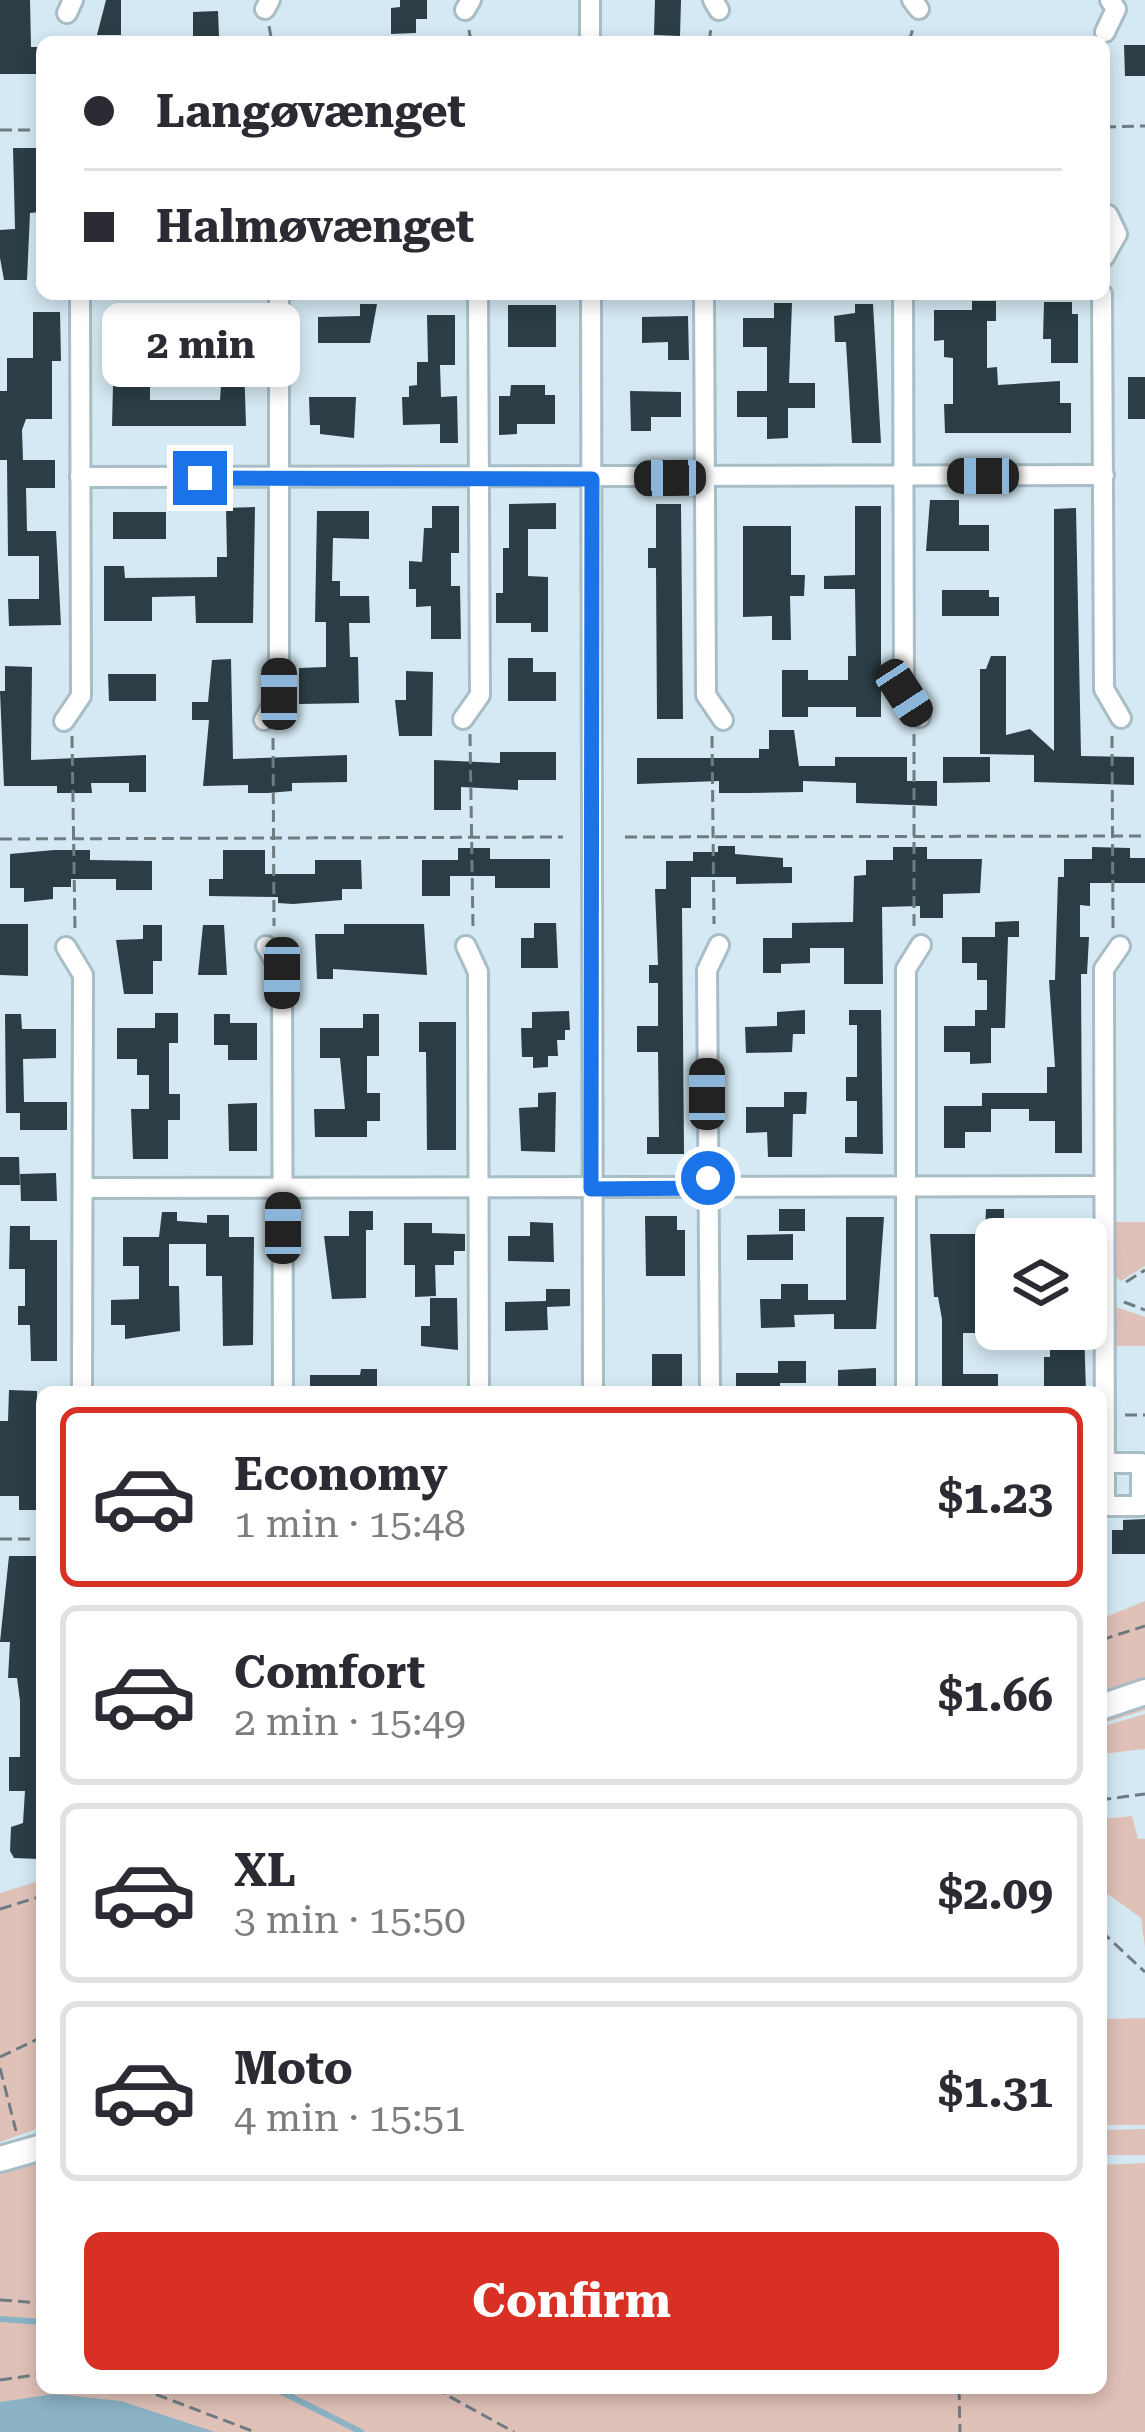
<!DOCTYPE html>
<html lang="en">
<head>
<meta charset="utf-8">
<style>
  body { margin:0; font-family:"Roboto Serif",serif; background:#f2f2f3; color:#2b2b33; height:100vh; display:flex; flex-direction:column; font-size:45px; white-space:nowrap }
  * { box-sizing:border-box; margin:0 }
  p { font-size:39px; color:#7c7c81 }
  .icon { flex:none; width:66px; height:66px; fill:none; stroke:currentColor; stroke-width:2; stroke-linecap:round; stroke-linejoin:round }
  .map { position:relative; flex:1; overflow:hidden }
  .details { position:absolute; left:36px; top:1386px; width:1071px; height:1008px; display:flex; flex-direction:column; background:#fff; border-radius:18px; box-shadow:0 6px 18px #0003 }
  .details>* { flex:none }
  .guide { position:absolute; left:36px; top:36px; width:1074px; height:264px; border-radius:18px; box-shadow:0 6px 18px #0003; display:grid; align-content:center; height:264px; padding:0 48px; background:#fff }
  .controls { position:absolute; left:975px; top:1218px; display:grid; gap:24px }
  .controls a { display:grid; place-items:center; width:132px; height:132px; border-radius:18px; background:#fff; box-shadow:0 6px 18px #0003; font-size:60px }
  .end { position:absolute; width:54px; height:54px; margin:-27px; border:15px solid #1a73e8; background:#fff; box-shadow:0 0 0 6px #fff }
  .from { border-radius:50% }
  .bubble { position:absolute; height:84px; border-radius:18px; background:#fff; box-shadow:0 6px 18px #0003; font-size:39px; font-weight:700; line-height:84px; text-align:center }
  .car { position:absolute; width:36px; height:72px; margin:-36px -18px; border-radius:15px; box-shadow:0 0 9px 3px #0007; background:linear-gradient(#222 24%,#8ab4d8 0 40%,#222 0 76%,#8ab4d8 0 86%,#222 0) }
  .guide b { display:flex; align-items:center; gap:42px; height:114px; font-size:45px }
  .guide b+b { border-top:3px solid #e1e1e2 }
  .guide i { width:30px; height:30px; background:#2b2b33 }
  ul { padding:21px 0 0; list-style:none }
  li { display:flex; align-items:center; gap:36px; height:180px; margin:0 24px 18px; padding:0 24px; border:6px solid #e1e1e2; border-radius:18px }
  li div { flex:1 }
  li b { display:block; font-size:45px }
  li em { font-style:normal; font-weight:700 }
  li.active { border-color:#d93025 }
  li>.icon { width:108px; height:108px; stroke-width:1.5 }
  .button { display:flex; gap:24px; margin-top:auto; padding:24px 48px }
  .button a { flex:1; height:138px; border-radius:18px; background:#d93025; color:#fff; font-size:48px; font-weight:700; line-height:138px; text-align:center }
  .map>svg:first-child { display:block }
  .green { fill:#e0c1b8 }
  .water { fill:#8bb3c5 }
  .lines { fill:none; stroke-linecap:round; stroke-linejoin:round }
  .stream { stroke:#8bb3c5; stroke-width:6 }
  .building { fill:#2b3d45 }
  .minor-casing { stroke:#a8bdc6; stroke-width:24 }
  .tertiary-casing { stroke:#a8bdc6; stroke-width:30 }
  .path { stroke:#6e7c82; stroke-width:3; stroke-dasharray:12 6; stroke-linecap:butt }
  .minor { stroke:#fff; stroke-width:18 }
  .tertiary { stroke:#fff; stroke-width:24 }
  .route { stroke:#1a73e8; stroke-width:15 }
</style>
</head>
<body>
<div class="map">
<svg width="1145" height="2432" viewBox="0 0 1145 2432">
  <rect width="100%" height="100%" fill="#d4e9f3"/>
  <!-- green -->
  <g class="green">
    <path d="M1116 1222H1145V1266L1121 1281 1115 1276Z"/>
    <path d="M1116 1307 1145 1317V1346H1116Z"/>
    <path d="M1145 1601V1710L1101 1724V1619Z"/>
    <path d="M1145 1714V1749L1101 1754V1727Z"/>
    <path d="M1132 1816 1138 1839H1145V1947L1141 1918 1101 1889V1819Z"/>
    <path d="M42 1880V2127L0 2142V1893Z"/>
    <path d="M1145 2018V2125H1101V2019Z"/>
    <path d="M1145 2129V2155H1101V2130Z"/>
    <path d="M42 2157V2388H1101V2165L1145 2163V2432H0V2171Z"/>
  </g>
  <!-- water -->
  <path class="water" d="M54 2394 121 2401 215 2432H0V2402Z"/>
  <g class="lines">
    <!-- stream -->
    <g class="stream">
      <path d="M0 2319 42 2322"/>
      <path d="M274 2388 361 2432"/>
    </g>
  </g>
  <!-- building -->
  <g class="building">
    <path d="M0 0H30L31 47H42V74H0Z"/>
    <path d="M106 0H121V35H97Z"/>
    <path d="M400 0H427V19H416V33L391 34V8L400 7Z"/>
    <path d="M655 0H681L680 36 654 35Z"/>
    <path d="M218 11 219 37H193V12Z"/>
    <path d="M1124 45H1145V76H1125Z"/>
    <path d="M13 148H42V196L40 212 30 213 27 280H4L0 258V230L15 229Z"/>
    <path d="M972 301H996V321H987V368L997 367 998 385 1060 381V403H1071V433H945L944 404H953V358L944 357V340L934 341V310H972Z"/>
    <path d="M1044 302H1072V314H1078V363H1051V339H1043Z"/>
    <path d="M774 303H792L789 383H815V408H788V438L767 439V417H737V391H767V347H743V318H774Z"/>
    <path d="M240 304V314H255V362H244L246 426H112L113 385H150V400H220L221 385H226L225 305Z"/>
    <path d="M360 304H377L370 343H318V317L360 316Z"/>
    <path d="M855 304H873L881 443H852L846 342H835L834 316 855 313Z"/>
    <rect x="508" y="305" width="48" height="42"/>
    <path d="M33 312H60L61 361H52V419H26L22 430 23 460H55V488H26L27 531H56L61 625 9 626 8 599H39V556H8L7 460H0V391H7V358H33Z"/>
    <path d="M427 315H455V365H440L441 397 457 396 458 443H440V424L403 425 402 397H409V386L417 385V362H428Z"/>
    <path d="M688 316 689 360H668V342L642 343V317Z"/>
    <rect x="110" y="319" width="48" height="28"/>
    <rect x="1128" y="377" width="17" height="42"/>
    <path d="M511 385H545V395H555V424H517V434L499 435V396H510Z"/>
    <path d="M630 391 681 392V417H651V431H631Z"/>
    <path d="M309 397H356L354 438 320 434V425H310Z"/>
    <path d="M930 500H959V525H989V551H926Z"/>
    <path d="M556 503V529H528V576L548 577V632H531V623H496V593H503V548H509V504Z"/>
    <path d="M656 504H681L683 719H657L656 568H648V548H656Z"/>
    <path d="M432 506H459V553H451V586H460L461 639H431V606L416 607V589H409V561L422 562 424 528H432Z"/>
    <path d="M855 506H881V717H856V707H808V717H782V670H808V680H848V656H856L855 589H824V576L855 575Z"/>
    <path d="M255 507 253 623H196L195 596 152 597V621H104V566H124L125 578 217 577V557H227L226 508Z"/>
    <path d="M1076 508 1081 756 1134 757V785L1034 782V755L980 754V669H986L991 656H1006V735L1030 729 1054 751V509Z"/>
    <path d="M317 511H369V539L333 538 332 581H340V596H369L370 623H349L350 657H358L359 703 299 704V668L326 667V622H315Z"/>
    <rect x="113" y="512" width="53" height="27"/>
    <path d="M743 526H791V575H805L804 596H790L791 640H772V616L743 617Z"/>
    <path d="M942 590H989V597H999V616H942Z"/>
    <path d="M508 658H533V672H556V701H508Z"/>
    <path d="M231 659 233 759 347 755V782L292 783V791L268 793H248V785L203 786 209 720H192V702H208L212 660Z"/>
    <path d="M5 666 32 667 31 760 146 755V792H129V783H91L92 793H57V786H4L0 691H5Z"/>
    <path d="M406 671 433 672 432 736H399L395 700H406Z"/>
    <path d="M108 674H156V701H109Z"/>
    <path d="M769 730H794L799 766H835V757H907V781H937V806L856 803V783L803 781V792L746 793H719V781L637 784V758H759V749H769Z"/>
    <path d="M500 752H556V780H518V790L461 787V810H434V760L500 763Z"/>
    <path d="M943 757H990V782L943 783Z"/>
    <path d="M718 846H735V854L783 858V867H792V883L736 884V877H691V908H682L684 1154H647V1137H659L658 1052H637V1026H658V983H649V965H658L655 889H666V861H693V852H718Z"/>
    <path d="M893 847H927V859H982L980 893 943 894V918H920V906L882 907 883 984H844V948H810V963L781 964V973H763V938H792V923L853 922 854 876 866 875V860H893Z"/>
    <path d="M1092 847 1130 848V858H1145V883H1090V906L1080 905V937H1089L1087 974H1081L1082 1153H1055V1121H1029V1109H991V1132H965V1148H944V1106H982V1093H1047V1067H1055L1049 980H1055L1058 877H1064V859H1092Z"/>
    <path d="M458 848H490V859H550V888H495V876H450V896H422V860H458Z"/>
    <path d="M54 850H90V860L152 861V890H116V879H71V887H53V899L24 902V888H10V854Z"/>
    <path d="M223 850H265V874H315V860H361L362 889H342V900L293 904 278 903V897L209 896V879H223Z"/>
    <path d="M1019 921V937H1008L1005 1028H991V1063L970 1064V1052H944V1026H975V1010H987V980H977V963H962V937H995V922Z"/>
    <path d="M534 923H556L558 968H521V938H534Z"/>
    <path d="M0 924H28V976L0 975Z"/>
    <path d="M344 924H424L427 975 333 969V979H317L315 934H344Z"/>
    <path d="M143 925H162V961H153V994H124L116 940 143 939Z"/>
    <path d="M203 925H224L227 975H198Z"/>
    <path d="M805 1010V1034H793L792 1052 746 1053 745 1027 777 1026V1012Z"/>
    <path d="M849 1010H881L883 1154 845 1153V1137H857V1101H846V1077H857V1025H849Z"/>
    <path d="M569 1011 570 1030H565V1040H557L558 1056H548V1067L533 1068V1057H522L521 1028H532V1012Z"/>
    <path d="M155 1013H178V1043H169V1094H180V1120H168V1159H133L131 1109H149V1075H137V1059H117V1028H155Z"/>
    <path d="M5 1014H21L22 1029H56V1058L23 1059 24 1102H67V1130H20V1113H6Z"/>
    <path d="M214 1014H230V1023H257V1060H228V1045H214Z"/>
    <path d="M363 1014H379V1056H367V1093H380V1121H367V1137H315L314 1109H345L340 1058H320V1028H363Z"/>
    <path d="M419 1022H456V1150H427L426 1052H419Z"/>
    <path d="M556 1092 555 1152 521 1151 519 1108 538 1107V1093Z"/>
    <path d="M784 1092H807L806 1114H793L792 1157H768L767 1132 746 1133V1107H784Z"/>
    <path d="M257 1103V1151H229L228 1104Z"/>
    <path d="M0 1157H19L20 1185H0Z"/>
    <path d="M56 1173 57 1201H21L20 1174Z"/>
    <rect x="779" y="1209" width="26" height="22"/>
    <path d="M986 1209H1004V1239H996V1282L989 1281 986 1333H963V1374H998V1392H942V1319L938 1297H934L930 1234H985Z"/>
    <path d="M349 1211H373V1230H366V1298L332 1299 324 1236H349Z"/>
    <path d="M162 1212H177V1221L207 1223V1215H229V1237H254L253 1345 223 1346 222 1276H206V1244H169V1286H179L180 1331 125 1339V1325H111V1300L139 1299V1266H123V1237H159Z"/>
    <path d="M645 1216H677V1230H685V1276H646Z"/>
    <path d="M846 1217H884L876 1329H834V1314L794 1315 795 1327 761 1328 760 1299H781V1284H808V1300H846Z"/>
    <path d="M530 1222 553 1223 554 1262 508 1261V1236H530Z"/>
    <path d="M404 1223H432V1233L465 1234V1251H454V1265H435L436 1296 415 1297V1265H404Z"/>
    <path d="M10 1226H30V1240H57V1361H31L30 1325H18V1306H25V1269H9Z"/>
    <path d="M793 1234V1260H747V1235Z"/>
    <path d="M546 1289H570V1306L547 1307 548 1330 505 1331V1302L546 1301Z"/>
    <path d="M430 1298H457L458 1350 421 1346V1326H430Z"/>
    <path d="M1056 1329H1084L1086 1392H1044V1357H1050V1346H1056Z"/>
    <rect x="652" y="1354" width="30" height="38"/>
    <path d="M778 1361H806V1383H780V1392H736V1373H778Z"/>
    <path d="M876 1368V1392L838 1390V1370Z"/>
    <path d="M361 1369H377V1392H310V1375H360Z"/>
    <path d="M9 1390 37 1391 36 1469H42L37 1510H19V1496H0V1421H8Z"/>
    <path d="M1145 1519V1554H1112V1530H1123V1520Z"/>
    <path d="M9 1556H38L40 1859 14 1858 10 1851 11 1827 23 1823 25 1791H9V1757H20V1701L17 1678H8L10 1642H0Z"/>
  </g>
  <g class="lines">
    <defs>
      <g id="minor">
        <path d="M590 0V42"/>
        <path d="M713 0 719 10"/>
        <path d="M912 0 919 9"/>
        <path d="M265 9 270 0"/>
        <path d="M465 10 471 0"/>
        <path d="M67 13 73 0"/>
        <path d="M1105 32 1116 9 1110 0"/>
        <path d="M1104 257 1117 234 1108 215"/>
        <path d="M591 294 593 1392"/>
        <path d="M704 294 706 695 723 720"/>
        <path d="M903 294 904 693 920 717"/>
        <path d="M1102 294 1104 689 1121 718"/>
        <path d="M80 477 1104 475"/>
        <path d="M463 719 480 695 478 294"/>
        <path d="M264 720 279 694V294"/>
        <path d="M64 721 81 696 80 294"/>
        <path d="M266 946 282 973 283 1392"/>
        <path d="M466 946 478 972 479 1392"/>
        <path d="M66 947 83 975 82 1392"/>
        <path d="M84 1188 1104 1186"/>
        <path d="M710 1392 707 970 719 945"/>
        <path d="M906 1392V969L921 945"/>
        <path d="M1105 1463H1141V1506H1105L1104 969 1120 946"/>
      </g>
      <g id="tertiary">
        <path d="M1101 1707 1145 1692"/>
        <path d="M0 2159 42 2147"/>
      </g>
    </defs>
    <!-- minor casing -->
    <use href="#minor" class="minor-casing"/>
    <!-- tertiary casing -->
    <use href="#tertiary" class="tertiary-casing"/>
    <!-- path -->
    <g class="path">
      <path d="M269 26 272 42"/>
      <path d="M469 30 471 42"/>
      <path d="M709 42 711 28"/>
      <path d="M909 42 913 28"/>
      <path d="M1106 52 1108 198"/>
      <path d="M1104 127 1145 126"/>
      <path d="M0 130H42"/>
      <path d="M470 734 473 928"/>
      <path d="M72 736 75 929"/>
      <path d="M712 736 714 924"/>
      <path d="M1112 736 1113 929"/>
      <path d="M273 738 274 926"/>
      <path d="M625 837 1145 836"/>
      <path d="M0 839 563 837"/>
      <path d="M914 926V733"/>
      <path d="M1126 1282 1145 1270"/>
      <path d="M1124 1302 1145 1310"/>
      <path d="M1125 1415H1145"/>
      <path d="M0 1539H42"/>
      <path d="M1101 1640 1145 1626"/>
      <path d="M1101 1794 1107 1799 1145 1794"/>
      <path d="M0 1909 42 1896"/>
      <path d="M1101 1931 1145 1972"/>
      <path d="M0 2057 42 2037"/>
      <path d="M0 2068 16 2131"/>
      <path d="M0 2300 42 2303"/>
      <path d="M0 2380 42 2374"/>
      <path d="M139 2388 255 2432"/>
      <path d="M434 2388 514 2432"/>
      <path d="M959 2388 960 2432"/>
    </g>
    <!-- minor -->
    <use href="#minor" class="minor"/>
    <!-- tertiary -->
    <use href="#tertiary" class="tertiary"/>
  </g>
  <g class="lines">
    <!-- route -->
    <path class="route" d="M200 478 592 479 591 1189 708 1188V1178"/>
  </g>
</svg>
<div class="controls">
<a><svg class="icon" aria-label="layers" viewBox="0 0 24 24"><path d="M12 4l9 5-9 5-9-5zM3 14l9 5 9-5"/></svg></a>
</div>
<i class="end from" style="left:708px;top:1178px"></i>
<i class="end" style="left:200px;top:478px"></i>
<div class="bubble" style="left:102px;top:303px;width:198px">2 min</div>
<i class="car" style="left:983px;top:476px;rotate:270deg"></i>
<i class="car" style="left:670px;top:478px;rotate:269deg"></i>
<i class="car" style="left:904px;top:693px;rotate:147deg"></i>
<i class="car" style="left:279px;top:694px;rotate:0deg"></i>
<i class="car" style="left:282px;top:973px;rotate:180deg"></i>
<i class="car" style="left:707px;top:1094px;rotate:0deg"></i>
<i class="car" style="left:283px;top:1228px;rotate:0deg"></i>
<div class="guide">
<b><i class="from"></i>Langøvænget</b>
<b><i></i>Halmøvænget</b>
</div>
<section class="details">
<ul>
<li class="active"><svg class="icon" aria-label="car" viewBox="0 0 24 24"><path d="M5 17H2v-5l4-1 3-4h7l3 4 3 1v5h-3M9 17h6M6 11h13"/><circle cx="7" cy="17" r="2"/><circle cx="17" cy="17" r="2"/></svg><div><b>Economy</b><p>1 min · 15:48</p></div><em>$1.23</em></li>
<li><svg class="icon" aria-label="car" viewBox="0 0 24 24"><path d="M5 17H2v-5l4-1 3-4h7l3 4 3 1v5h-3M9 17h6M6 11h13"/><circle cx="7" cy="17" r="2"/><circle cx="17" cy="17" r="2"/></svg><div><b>Comfort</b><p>2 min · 15:49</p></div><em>$1.66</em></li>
<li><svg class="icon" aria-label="car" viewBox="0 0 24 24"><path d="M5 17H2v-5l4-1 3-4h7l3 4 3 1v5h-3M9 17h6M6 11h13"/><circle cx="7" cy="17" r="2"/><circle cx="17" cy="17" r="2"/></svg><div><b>XL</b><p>3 min · 15:50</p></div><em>$2.09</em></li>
<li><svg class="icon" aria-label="car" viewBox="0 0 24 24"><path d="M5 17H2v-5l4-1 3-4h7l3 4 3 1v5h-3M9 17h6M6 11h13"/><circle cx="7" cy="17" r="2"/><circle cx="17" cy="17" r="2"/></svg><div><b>Moto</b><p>4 min · 15:51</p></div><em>$1.31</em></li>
</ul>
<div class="button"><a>Confirm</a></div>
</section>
</div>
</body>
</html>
